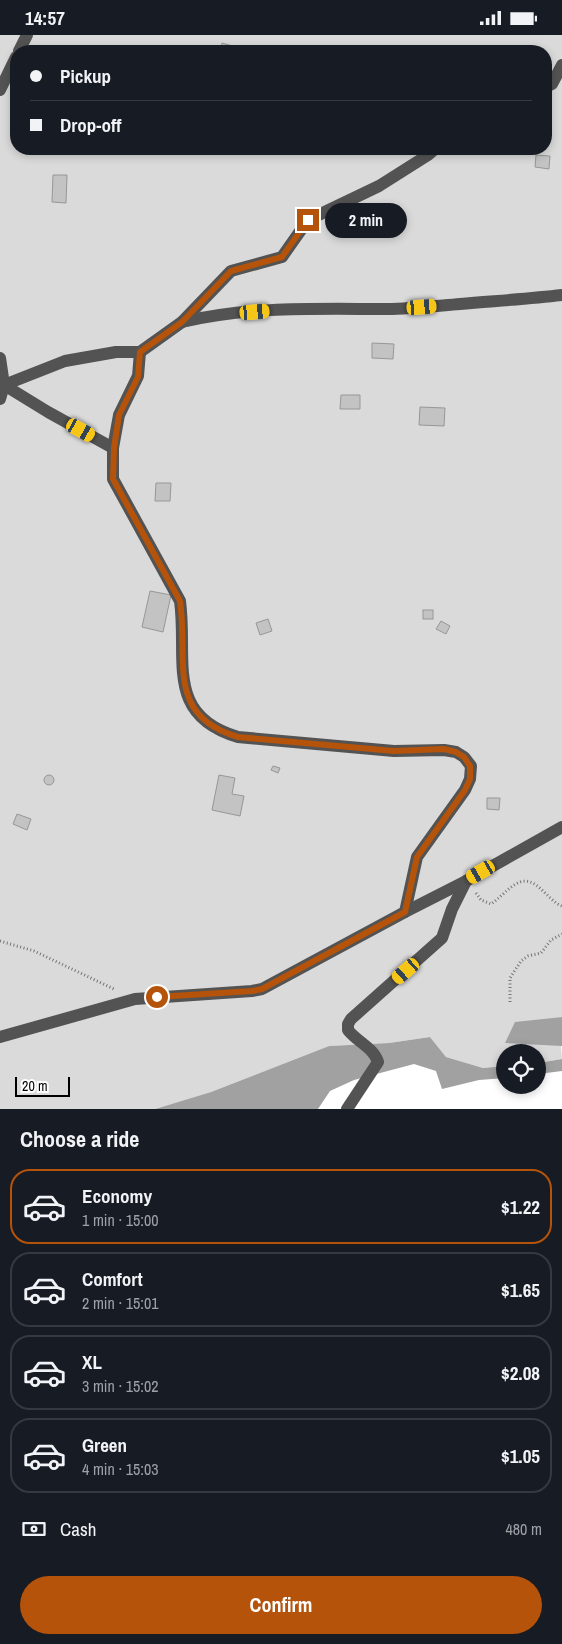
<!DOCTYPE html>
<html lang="en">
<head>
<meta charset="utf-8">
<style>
  body { margin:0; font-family:"Archivo Narrow",sans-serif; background:#20242c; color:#f1f3f6; height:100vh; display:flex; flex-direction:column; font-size:19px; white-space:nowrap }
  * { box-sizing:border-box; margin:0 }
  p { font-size:16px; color:#9ea1a6 }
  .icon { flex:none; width:28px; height:28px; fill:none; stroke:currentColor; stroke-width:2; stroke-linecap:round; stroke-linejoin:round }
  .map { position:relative; height:1074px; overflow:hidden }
  .drawer { display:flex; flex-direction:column; background:#171b24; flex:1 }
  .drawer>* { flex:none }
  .hud { position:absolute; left:10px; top:10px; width:542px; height:110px; border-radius:20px; box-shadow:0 2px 8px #0003; display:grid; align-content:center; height:110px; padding:0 20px; background:#171b24 }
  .fabs { position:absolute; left:496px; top:1009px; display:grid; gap:10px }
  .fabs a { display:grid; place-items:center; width:50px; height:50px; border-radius:50%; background:#171b24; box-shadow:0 2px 8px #0003; font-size:25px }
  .scale { position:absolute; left:15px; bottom:12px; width:55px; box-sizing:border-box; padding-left:5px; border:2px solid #000; border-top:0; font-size:14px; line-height:18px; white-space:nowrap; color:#000; -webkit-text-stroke:4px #fff; paint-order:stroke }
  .end { position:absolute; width:22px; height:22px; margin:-11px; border:6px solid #b45309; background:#fff; box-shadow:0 0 0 2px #fff }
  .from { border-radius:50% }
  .bubble { position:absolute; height:35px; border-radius:18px; background:#171b24; box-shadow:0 2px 8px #0003; font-size:16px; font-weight:700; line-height:35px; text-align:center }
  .car { position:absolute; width:15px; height:30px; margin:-15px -8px; border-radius:6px; box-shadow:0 0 4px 1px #0007; background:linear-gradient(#f5c518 24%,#345 0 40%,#f5c518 0 76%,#345 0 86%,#f5c518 0) }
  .hud b { display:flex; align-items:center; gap:18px; height:48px; font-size:19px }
  .hud b+b { border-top:1px solid #363941 }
  .hud i { width:12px; height:12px; background:#f1f3f6 }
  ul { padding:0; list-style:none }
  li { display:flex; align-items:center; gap:15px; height:75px; margin:0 10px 8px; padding:0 10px; border:2px solid #363941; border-radius:20px }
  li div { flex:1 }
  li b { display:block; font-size:19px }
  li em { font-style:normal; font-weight:700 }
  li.active { border-color:#b45309 }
  li>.icon { width:45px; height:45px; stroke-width:1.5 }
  h2 { padding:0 20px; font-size:22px; line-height:60px }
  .pay { display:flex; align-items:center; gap:12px; height:55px; padding:0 20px; font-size:19px }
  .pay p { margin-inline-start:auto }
  .cta { display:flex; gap:10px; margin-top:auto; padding:10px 20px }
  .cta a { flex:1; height:58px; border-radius:30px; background:#b45309; color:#fff; font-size:20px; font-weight:700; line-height:58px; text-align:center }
  .status { display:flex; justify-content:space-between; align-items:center; height:35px; padding:0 25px; background:#171b24; direction:ltr }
  .status svg { height:14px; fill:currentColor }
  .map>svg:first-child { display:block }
  .green { fill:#dadada; fill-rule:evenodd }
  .water { fill:#a1a1a1 }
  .building { fill:#c3c3c3; stroke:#979797 }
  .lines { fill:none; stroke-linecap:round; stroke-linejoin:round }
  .path { stroke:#757575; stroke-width:3; stroke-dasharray:1 2.5; stroke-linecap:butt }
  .minor { stroke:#535353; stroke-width:12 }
  .route { stroke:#b45309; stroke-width:6 }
</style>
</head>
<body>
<div class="status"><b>14:57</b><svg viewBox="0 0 49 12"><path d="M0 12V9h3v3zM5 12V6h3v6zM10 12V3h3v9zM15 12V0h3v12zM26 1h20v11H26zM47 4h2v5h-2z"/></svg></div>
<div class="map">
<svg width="562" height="1074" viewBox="0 0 562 1074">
  <rect width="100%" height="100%" fill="#fff"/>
  <!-- green -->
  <path class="green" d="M0 0H562V982L552 984 506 1008 561 1010 562 1024 538 1028V1018H505V1031L483 1033 446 1022 430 1002 389 1008 329 1011 211 1057 155 1074H0ZM16 16H546V114H16Z"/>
  <!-- water -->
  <g class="water">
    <path d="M562 982V1011L505 1008 515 987Z"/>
    <path d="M430 1002 446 1022 483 1033 505 1031V1043L479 1045 442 1054 436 1036 414 1029 354 1045 330 1056 318 1074H155L211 1057 329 1011 389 1008Z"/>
    <path d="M562 1024V1036L538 1039V1028Z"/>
  </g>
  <!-- building -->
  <g class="building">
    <path d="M222 8 247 15V16H220Z"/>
    <path d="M536 120 550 121 549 134 535 132Z"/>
    <path d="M53 140H67L66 168 52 167Z"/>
    <path d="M372 308 394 309 393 324 372 323Z"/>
    <path d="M341 360H360V374H340Z"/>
    <path d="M420 372 445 373 444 391 419 390Z"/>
    <path d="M156 448H171L170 466H155Z"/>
    <path d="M150 556 171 560 163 597 142 592Z"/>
    <rect x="423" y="575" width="10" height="9"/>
    <path d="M268 584 272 596 260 600 256 588Z"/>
    <path d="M441 586 450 591 446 599 436 594Z"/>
    <path d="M273 731 280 733 278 738 271 735Z"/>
    <path d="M219 740 235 743 232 759 244 761 240 781 212 775Z"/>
    <circle cx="49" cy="745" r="5"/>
    <path d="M487 763H500L499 775 487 774Z"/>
    <path d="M17 779 31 784 27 795 13 789Z"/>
  </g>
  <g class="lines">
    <!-- path -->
    <g class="path">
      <path d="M476 858 481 865 491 869C500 863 507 854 516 849 535 837 547 866 562 871"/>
      <path d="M0 906 34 916 114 954"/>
      <path d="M510 967V943L521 926 528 921 541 918 551 905 562 899"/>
    </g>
    <!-- minor -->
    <g class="minor">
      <path d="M19 16 27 0"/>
      <path d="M546 52 552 49 562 30"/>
      <path d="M0 55 16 22"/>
      <path d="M182 287C249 271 319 274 387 274 411 274 436 271 460 269 494 266 528 264 562 260"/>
      <path d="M140 317 138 341 119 380 113 413V444L180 566C188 624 164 680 238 702L394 716 444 715 456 717 464 722 471 731 470 744 465 755 417 822 405 877"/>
      <path d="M0 323 4 350 0 364"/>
      <path d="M0 350H4L65 326 116 317H140L182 287 231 236 282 222 308 185 379 151 428 120 435 114"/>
      <path d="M4 350 48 377 113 413"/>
      <path d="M0 1002 135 964 252 956 262 954 405 877 466 846 562 792"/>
      <path d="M347 1074 378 1027C374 1013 356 1006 348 995V989L351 984 442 903 452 874 466 846"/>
    </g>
  </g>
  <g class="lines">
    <!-- route -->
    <path class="route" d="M157 962 252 956 262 954 405 877 417 822 465 755 470 744V731L464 722 456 717 444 714 394 716 238 702C164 680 189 624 180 566L113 444 114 413 119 380 138 342 140 317 182 287 231 236 282 222 308 185"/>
  </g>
</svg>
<div class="fabs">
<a><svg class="icon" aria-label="locate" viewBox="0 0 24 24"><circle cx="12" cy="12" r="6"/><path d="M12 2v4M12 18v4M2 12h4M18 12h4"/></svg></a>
</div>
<div class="scale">20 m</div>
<i class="end from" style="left:157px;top:962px"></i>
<i class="end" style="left:308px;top:185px"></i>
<div class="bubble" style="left:325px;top:168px;width:82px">2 min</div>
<i class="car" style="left:422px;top:272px;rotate:86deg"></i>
<i class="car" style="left:255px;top:277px;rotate:85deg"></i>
<i class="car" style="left:81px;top:395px;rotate:119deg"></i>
<i class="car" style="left:481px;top:837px;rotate:240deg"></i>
<i class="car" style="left:406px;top:936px;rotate:229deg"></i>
<div class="hud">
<b><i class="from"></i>Pickup</b>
<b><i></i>Drop-off</b>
</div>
</div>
<section class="drawer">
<h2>Choose a ride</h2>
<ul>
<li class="active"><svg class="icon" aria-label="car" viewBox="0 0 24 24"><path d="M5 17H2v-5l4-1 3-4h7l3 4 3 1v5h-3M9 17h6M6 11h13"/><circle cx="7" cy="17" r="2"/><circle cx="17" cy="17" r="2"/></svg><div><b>Economy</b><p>1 min · 15:00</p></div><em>$1.22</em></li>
<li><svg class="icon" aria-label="car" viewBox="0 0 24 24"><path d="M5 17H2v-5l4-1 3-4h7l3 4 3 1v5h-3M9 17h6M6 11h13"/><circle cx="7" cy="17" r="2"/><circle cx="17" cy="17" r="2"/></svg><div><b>Comfort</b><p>2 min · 15:01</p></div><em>$1.65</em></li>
<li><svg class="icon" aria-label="car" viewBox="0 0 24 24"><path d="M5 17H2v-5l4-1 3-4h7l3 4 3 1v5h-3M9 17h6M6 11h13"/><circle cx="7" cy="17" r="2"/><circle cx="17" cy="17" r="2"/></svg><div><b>XL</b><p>3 min · 15:02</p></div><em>$2.08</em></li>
<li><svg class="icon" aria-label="car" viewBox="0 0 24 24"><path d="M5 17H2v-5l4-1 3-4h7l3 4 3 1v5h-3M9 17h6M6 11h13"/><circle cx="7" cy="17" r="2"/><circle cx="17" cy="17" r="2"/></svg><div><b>Green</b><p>4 min · 15:03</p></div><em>$1.05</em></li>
</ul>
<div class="pay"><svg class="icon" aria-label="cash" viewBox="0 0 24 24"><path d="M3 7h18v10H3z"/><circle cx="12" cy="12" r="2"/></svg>Cash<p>480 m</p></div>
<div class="cta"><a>Confirm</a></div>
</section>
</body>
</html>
